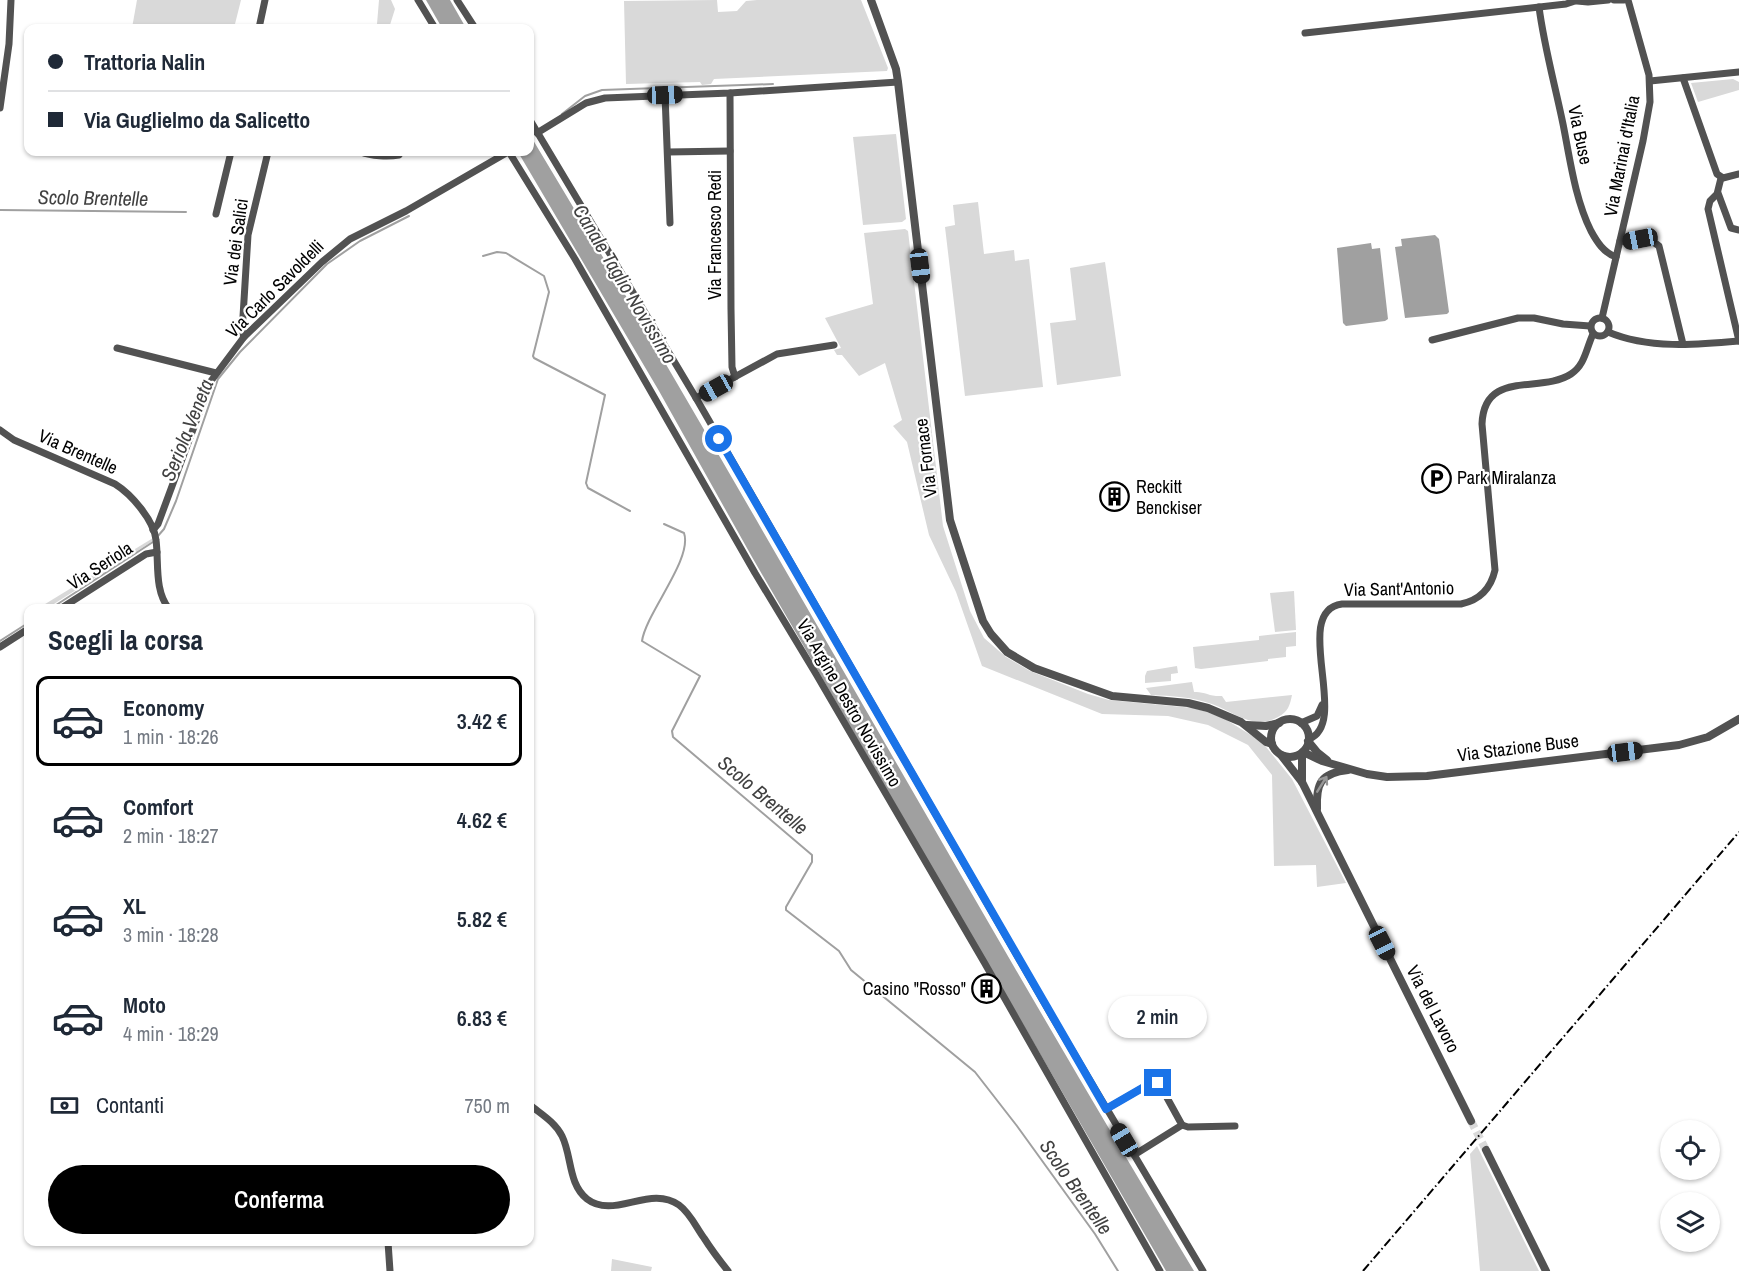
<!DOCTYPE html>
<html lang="it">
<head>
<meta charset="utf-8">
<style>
  body { margin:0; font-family:"Archivo Narrow",sans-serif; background:#f2f2f3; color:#1f2937; height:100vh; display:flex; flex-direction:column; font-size:22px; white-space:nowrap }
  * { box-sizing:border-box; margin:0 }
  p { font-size:20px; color:#747a83 }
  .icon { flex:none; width:33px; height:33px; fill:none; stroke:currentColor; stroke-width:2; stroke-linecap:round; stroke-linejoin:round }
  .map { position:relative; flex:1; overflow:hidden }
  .details { position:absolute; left:24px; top:604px; width:510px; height:642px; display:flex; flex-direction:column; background:#fff; border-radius:12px; box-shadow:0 2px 4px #0004 }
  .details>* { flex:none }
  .hud { position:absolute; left:24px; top:24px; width:510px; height:132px; border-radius:12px; box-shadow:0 2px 4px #0004; display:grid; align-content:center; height:132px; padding:0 24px; background:#fff }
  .controls { position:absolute; left:1660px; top:1120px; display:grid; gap:12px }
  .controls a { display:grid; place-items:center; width:60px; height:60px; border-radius:50%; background:#fff; box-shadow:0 2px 4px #0004; font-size:30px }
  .end { position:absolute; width:27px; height:27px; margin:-14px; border:8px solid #1a73e8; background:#fff; box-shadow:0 0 0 3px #fff }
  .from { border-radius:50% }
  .bubble { position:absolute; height:42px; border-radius:21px; background:#fff; box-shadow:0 2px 4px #0004; font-size:20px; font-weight:600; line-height:42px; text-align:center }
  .car { position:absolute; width:18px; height:36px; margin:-18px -9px; border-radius:8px; box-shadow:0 0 4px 2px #0007; background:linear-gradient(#222 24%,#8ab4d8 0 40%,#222 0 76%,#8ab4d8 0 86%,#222 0) }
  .hud b { display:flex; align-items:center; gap:21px; height:57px; font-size:22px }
  .hud b+b { border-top:2px solid #e0e1e3 }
  .hud i { width:15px; height:15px; background:#1f2937 }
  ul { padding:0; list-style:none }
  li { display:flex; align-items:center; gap:18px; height:90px; margin:0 12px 9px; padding:0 12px; border:3px solid transparent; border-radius:12px }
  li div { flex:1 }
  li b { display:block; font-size:22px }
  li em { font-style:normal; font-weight:600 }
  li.selected { border-color:#000 }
  li>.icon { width:54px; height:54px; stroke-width:1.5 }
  h2 { padding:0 24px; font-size:27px; line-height:72px }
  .pay { display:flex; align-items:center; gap:15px; height:66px; padding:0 24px; font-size:22px }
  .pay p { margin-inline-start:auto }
  .primary-button { display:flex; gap:12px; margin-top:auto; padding:12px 24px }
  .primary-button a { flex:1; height:69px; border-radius:36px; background:#000; color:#fff; font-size:24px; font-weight:600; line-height:69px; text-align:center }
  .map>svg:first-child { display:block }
  .green { fill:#d9d9d9 }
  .water { fill:#a0a0a0 }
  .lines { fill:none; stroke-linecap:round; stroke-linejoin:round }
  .stream { stroke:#a0a0a0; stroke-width:2 }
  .tertiary-tunnel { stroke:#d9d9d9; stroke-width:8; stroke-dasharray:8 4; stroke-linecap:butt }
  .minor { stroke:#525252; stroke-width:7 }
  .tertiary { stroke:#525252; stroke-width:8 }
  .rail { stroke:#000; stroke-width:2; stroke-dasharray:9 3 1.5 3; stroke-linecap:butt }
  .oneway { stroke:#979797 }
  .route { stroke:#1a73e8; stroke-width:8 }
  .labels { text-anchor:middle; stroke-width:4.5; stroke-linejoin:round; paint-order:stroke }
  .street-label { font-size:18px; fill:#000; stroke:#fff }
  .poi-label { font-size:18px; fill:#000; stroke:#fff; text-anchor:start }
  .water-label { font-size:20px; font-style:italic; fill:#414141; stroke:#fff }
</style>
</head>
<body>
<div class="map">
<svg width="1739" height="1271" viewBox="0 0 1739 1271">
  <rect width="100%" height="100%" fill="#fff"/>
  <!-- green -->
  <g class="green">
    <path d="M137 0H241L234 28H132Z"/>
    <path d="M379 0H391L395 9 389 28H360L377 24Z"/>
    <path d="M717 0 718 12 737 11 746 1 757 0H861L888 68 887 71 714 79 711 84 702 85 700 82 626 84 624 1Z"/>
    <path d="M1733 79 1739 82V90L1698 102 1691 83Z"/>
    <path d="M896 134 906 219 902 222 863 225 853 137Z"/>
    <path d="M978 202 984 254 1014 250 1015 261 1029 259 1043 387 965 396 945 227 955 225 953 205Z"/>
    <path d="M905 229 908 231 943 526 970 611 984 638 1006 657 1030 671 1088 694 1109 700 1193 708 1207 712 1225 719 1262 742 1292 779 1346 883 1317 887 1316 865 1274 866 1272 775 1248 745 1208 725 1168 716 1102 714 982 666 956 592 929 535 907 442 893 426 902 420 885 363 859 376 842 355H837L834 350 841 348 825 318 873 304 864 233Z"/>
    <path d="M1105 262 1121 376 1057 385 1050 323 1076 320 1070 268Z"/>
    <path d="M153 538V541L46 609H37Z"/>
    <path d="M1294 591 1296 630 1275 632 1270 593Z"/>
    <path d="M1296 632V646L1286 647V657L1268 659V661L1201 669 1195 668 1193 647 1259 640V636Z"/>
    <path d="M1177 666 1178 673 1171 674V681L1145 683V676L1147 671Z"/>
    <path d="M1192 682 1194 692C1204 691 1210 697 1222 696L1226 702 1292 695C1290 705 1288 712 1278 717 1254 731 1234 712 1212 704 1192 697 1172 696 1151 695L1146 688Z"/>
    <path d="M1477 1146 1539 1271H1480L1470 1154Z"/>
    <path d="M612 1259 652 1267 651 1271H611Z"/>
  </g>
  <!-- water -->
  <g class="water">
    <path d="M426 0H450L466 28H442Z"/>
    <path d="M530 135C756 510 967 895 1194 1271H1166L752 557 659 391 518 152H530Z"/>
    <path d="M1435 235 1439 239 1449 312 1447 314 1405 318 1395 247 1402 246 1401 239Z"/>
    <path d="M1371 243 1372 249 1380 248 1388 319 1385 321 1346 326 1343 323 1337 248Z"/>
  </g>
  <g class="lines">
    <!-- stream -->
    <g class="stream">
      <path d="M562 114 585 96 602 90 773 84"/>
      <path d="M0 210 186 212"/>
      <path d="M483 256 497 252 506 253 544 276 549 292 533 356 534 358 605 395 586 483 588 488 630 511"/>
      <path d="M664 524 684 533C693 559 646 613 642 641L700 676 672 731 673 737 812 855V862L786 907V910L839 951 851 970 975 1072 1017 1126 1095 1234 1118 1271"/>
      <path d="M157 537 164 529 176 501 218 379 240 352 327 264 360 241 409 216"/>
      <path d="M50 609 153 542"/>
      <path d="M0 641 28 623"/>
    </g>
    <!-- tertiary-tunnel -->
    <path class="tertiary-tunnel" d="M1471 1121 1486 1150"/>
    <!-- minor -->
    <g class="minor">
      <path d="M418 0 435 28"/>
      <path d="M457 0 475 28"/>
      <path d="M1614 0H1624"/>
      <path d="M1577 1 1588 2 1608 0"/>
      <path d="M1539 7C1544 46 1555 85 1563 124 1570 159 1575 199 1591 231 1597 242 1604 253 1616 257"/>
      <path d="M259 28 265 0"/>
      <path d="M1305 33 1566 4 1578 0"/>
      <path d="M1683 78 1717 174 1723 178 1739 174"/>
      <path d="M1650 81 1739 72"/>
      <path d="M730 93 731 309 732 367 735 377"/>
      <path d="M665 95 670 223"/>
      <path d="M0 108 9 44 11 0"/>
      <path d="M530 120 696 398 1053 1018 1203 1271"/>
      <path d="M537 133 586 103 605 98 730 93 898 82"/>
      <path d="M361 152C371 156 388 157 399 155L401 152"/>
      <path d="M509 152 575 259 755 573 816 674 984 962 1160 1271"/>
      <path d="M668 152 730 151"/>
      <path d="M1721 178 1717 194 1710 201 1708 209 1739 341"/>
      <path d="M1718 193 1731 228 1739 230"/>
      <path d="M216 214 231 152"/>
      <path d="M1620 241C1635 243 1646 235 1659 246L1683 344"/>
      <circle cx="1600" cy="327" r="9"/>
      <path d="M1602 318 1643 141 1650 102 1649 75 1628 0"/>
      <path d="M1608 332C1648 349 1696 345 1739 341"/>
      <path d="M244 337 242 333 248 235 268 152"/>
      <path d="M1432 340 1518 318H1534L1563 324 1590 326"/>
      <path d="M117 348 216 373"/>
      <path d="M696 398 777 354 834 345"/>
      <path d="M0 430 14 440 115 484C131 494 154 520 156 540 159 563 154 590 169 609"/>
      <path d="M153 530 158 524 211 381 244 337 322 262 350 239 406 211 508 152"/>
      <path d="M60 609 146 554 157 552"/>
      <path d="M0 647 28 629"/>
      <path d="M1301 723 1317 716 1322 705"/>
      <path d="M1309 739C1351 723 1290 611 1342 604H1461C1480 600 1491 588 1495 570L1482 424C1484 369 1541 394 1571 374 1585 365 1586 349 1593 334"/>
      <path d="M530 1105C541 1114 555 1122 562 1136 572 1156 568 1184 587 1199 614 1220 650 1184 679 1205 690 1213 696 1227 704 1238 711 1249 720 1261 728 1271"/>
      <path d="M1106 1109 1151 1083 1155 1082 1160 1085 1182 1125 1134 1155"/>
      <path d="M1182 1125 1188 1127 1235 1126"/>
      <path d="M388 1242 390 1271"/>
    </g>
    <!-- tertiary -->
    <g class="tertiary">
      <path d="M871 0 896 69 898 82 950 520 983 621 991 634 1007 652 1034 668 1112 696 1188 703 1208 708 1241 722 1266 742 1272 744"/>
      <circle cx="1290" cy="738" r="19"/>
      <path d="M1247 725 1266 726 1279 723"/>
      <path d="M1308 741 1317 752 1327 760"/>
      <path d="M1303 752 1322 761 1367 774 1387 777 1427 776 1679 745 1708 737 1739 719"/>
      <path d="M1302 753V782"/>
      <path d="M1281 755 1302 782 1471 1121"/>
      <path d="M1317 809C1316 784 1320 773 1348 770"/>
      <path d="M1486 1150 1546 1271"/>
    </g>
    <!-- rail -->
    <path class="rail" d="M1363 1271 1739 832"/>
  </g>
  <!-- one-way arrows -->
  <defs><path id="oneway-shaft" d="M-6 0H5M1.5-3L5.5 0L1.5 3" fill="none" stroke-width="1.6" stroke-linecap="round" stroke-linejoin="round" transform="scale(1.5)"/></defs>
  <use class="oneway" href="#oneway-shaft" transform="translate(1322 784) rotate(-58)"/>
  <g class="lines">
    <!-- route -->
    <path class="route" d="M719 439 1106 1109 1151 1083H1158"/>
  </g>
  <!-- icons -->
  <defs>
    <symbol id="parking-ring" viewBox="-11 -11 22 22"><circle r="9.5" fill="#fff" stroke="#000" stroke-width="1.5"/><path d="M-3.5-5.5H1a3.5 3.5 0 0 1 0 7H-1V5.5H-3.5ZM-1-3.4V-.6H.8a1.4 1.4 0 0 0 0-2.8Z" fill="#000"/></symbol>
    <symbol id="building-ring" viewBox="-11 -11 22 22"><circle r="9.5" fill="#fff" stroke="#000" stroke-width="1.5"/><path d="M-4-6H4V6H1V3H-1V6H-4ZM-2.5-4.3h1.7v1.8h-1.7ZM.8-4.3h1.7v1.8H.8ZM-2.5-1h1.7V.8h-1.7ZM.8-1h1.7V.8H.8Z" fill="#000"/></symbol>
  </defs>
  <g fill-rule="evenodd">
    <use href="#parking-ring" x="1420" y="462" width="33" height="33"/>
    <use href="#building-ring" x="1098" y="480" width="33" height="33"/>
    <use href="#building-ring" x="970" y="972" width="33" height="33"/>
  </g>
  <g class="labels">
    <!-- street labels -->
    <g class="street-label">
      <text transform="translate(1580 135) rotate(78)" y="6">Via Buse</text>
      <text transform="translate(1622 156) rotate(-79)" y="6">Via Marinai d'Italia</text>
      <text transform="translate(715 235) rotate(-90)" y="6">Via Francesco Redi</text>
      <text transform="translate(236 242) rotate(-82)" y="6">Via dei Salici</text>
      <text transform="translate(275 289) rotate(-45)" y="6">Via Carlo Savoldelli</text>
      <text transform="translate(78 452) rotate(24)" y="6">Via Brentelle</text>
      <text transform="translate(926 458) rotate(-97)" y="6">Via Fornace</text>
      <text transform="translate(100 566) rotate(-33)" y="6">Via Seriola</text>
      <text transform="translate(1399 589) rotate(-1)" y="6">Via Sant'Antonio</text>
      <text transform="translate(849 703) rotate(60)" y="6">Via Argine Destro Novissimo</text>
      <text transform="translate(1518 748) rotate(-7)" y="6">Via Stazione Buse</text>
      <text transform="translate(1433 1009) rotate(63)" y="6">Via del Lavoro</text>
    </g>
    <!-- poi labels -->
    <g class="poi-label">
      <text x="1457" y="484">Park Miralanza</text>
      <text x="1136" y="493">Reckitt<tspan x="1136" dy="21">Benckiser</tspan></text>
      <text x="966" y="995" text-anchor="end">Casino "Rosso"</text>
    </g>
    <!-- water labels -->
    <g class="water-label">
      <text transform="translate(93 198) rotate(1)" y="7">Scolo Brentelle</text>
      <text transform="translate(625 284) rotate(59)" y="7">Canale Taglio Novissimo</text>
      <text transform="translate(187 430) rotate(-68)" y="7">Seriola Veneta</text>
      <text transform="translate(763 795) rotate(40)" y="7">Scolo Brentelle</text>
      <text transform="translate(1076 1187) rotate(55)" y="7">Scolo Brentelle</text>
    </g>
  </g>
</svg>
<div class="controls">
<a><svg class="icon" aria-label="locate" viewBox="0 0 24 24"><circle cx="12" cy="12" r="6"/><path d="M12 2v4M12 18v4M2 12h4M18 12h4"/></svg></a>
<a><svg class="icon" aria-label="layers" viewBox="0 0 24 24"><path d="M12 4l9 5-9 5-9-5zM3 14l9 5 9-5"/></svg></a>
</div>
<i class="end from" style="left:719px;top:439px"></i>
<i class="end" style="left:1158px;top:1083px"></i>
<div class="bubble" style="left:1108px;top:996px;width:99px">2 min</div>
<i class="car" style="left:665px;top:95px;rotate:88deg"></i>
<i class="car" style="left:1640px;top:239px;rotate:259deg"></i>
<i class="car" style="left:920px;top:266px;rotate:173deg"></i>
<i class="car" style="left:716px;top:388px;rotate:241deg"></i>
<i class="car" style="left:1625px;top:752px;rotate:83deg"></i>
<i class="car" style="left:1382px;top:943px;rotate:153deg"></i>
<i class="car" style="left:1124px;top:1140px;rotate:329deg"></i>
<div class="hud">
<b><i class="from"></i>Trattoria Nalin</b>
<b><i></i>Via Guglielmo da Salicetto</b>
</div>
<section class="details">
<h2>Scegli la corsa</h2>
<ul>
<li class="selected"><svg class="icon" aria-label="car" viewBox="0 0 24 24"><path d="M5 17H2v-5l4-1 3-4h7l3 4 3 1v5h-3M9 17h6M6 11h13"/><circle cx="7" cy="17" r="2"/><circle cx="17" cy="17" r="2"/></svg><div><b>Economy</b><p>1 min · 18:26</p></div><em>3.42 €</em></li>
<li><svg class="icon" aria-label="car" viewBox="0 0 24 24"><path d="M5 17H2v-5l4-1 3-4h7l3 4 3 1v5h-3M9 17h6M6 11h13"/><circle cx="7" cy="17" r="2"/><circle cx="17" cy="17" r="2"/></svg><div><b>Comfort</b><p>2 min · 18:27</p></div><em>4.62 €</em></li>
<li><svg class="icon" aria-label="car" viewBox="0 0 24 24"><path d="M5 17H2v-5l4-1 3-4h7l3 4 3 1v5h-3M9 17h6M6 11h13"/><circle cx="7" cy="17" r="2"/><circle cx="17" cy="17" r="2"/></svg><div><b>XL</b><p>3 min · 18:28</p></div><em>5.82 €</em></li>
<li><svg class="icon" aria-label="car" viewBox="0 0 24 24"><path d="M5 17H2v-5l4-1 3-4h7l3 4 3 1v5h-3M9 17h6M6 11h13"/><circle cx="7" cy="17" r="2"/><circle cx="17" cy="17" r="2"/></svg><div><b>Moto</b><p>4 min · 18:29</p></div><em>6.83 €</em></li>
</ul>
<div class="pay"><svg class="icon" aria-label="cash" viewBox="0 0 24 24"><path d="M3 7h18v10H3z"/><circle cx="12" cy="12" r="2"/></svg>Contanti<p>750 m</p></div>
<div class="primary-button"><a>Conferma</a></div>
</section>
</div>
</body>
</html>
